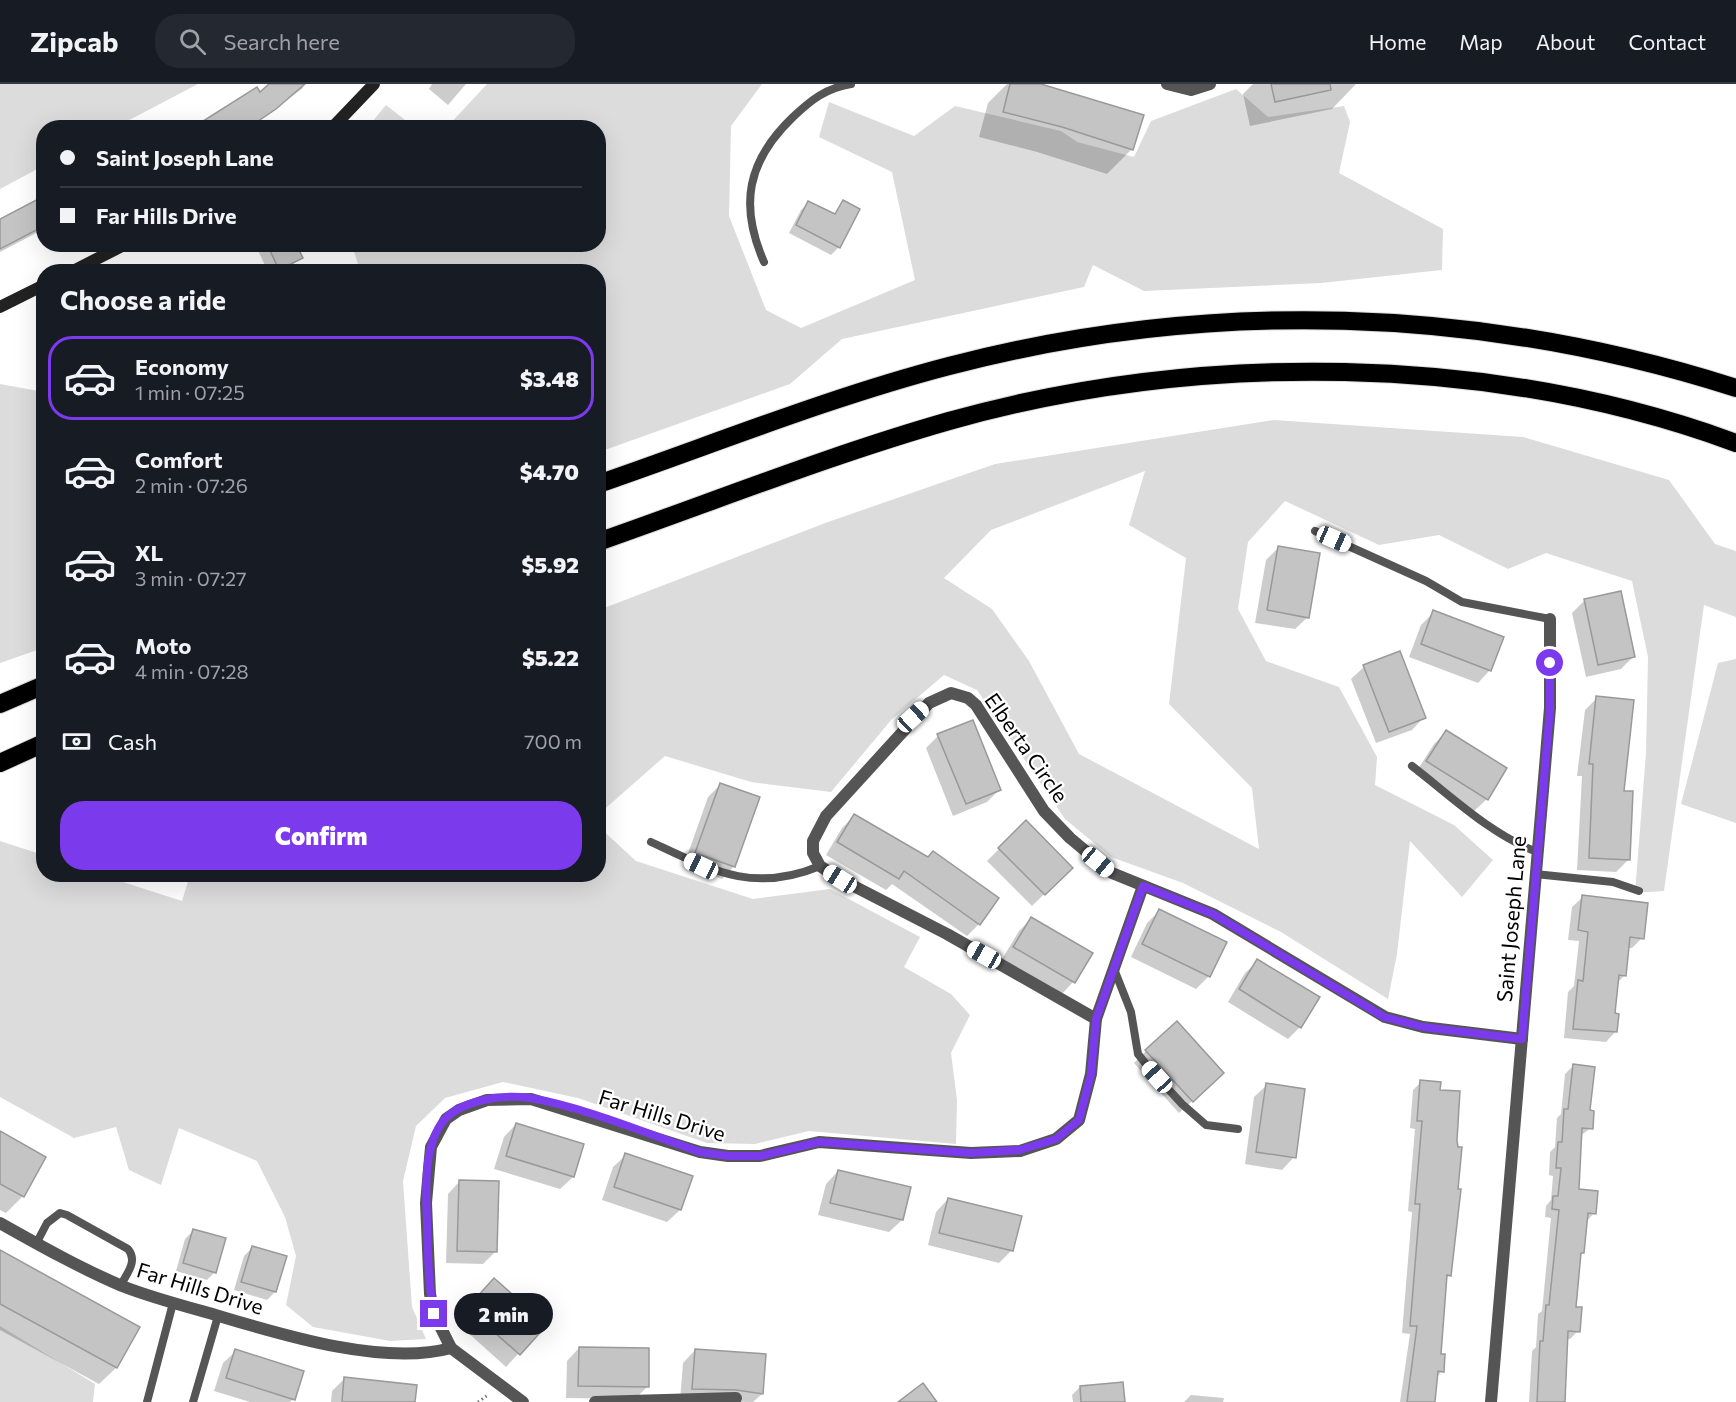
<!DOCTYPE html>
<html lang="en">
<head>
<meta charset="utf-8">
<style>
  body { margin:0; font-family:Commissioner,sans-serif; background:#242831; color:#f1f3f6; height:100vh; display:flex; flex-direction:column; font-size:22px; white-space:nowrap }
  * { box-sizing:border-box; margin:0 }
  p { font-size:20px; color:#9ea1a6 }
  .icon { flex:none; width:33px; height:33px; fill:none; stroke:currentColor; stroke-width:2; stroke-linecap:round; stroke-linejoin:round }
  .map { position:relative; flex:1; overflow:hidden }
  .details { position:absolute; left:36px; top:180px; width:570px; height:618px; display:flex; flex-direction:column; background:#171b24; border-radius:24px; box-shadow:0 6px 24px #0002 }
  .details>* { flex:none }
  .guide { position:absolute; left:36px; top:36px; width:570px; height:132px; border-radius:24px; box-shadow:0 6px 24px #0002; display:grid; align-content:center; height:132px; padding:0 24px; background:#171b24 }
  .end { position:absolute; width:27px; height:27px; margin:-14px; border:8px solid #7c3aed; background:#fff; box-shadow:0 0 0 3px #fff }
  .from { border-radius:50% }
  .bubble { position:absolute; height:42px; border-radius:21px; background:#171b24; box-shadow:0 6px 24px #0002; font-size:20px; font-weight:800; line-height:42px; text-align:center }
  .car { position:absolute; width:18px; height:36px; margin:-18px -9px; border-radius:8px; box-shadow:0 0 4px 2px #0007; background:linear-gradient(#fff 24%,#345 0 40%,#fff 0 76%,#345 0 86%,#fff 0) }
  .guide b { display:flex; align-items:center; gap:21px; height:57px; font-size:22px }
  .guide b+b { border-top:2px solid #363941 }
  .guide i { width:15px; height:15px; background:#f1f3f6 }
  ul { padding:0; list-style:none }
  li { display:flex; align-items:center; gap:18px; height:84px; margin:0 12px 9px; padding:0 12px; border:3px solid transparent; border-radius:24px }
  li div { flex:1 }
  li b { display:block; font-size:22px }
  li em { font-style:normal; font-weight:800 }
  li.current { border-color:#7c3aed }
  li>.icon { width:54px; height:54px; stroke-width:1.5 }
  h2 { padding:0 24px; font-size:27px; line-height:72px }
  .pay { display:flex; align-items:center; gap:15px; height:66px; padding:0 24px; font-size:22px }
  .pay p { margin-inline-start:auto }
  .cta { display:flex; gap:12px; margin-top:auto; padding:12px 24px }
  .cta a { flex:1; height:69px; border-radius:24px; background:#7c3aed; color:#fff; font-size:24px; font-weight:800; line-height:69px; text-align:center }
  header { display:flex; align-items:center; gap:36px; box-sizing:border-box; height:84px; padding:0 30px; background:#171b24; border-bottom:2px solid #363941 }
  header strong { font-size:28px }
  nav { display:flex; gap:33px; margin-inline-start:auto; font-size:21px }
  .search { width:420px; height:54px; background:#242831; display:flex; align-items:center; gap:15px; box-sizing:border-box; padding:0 21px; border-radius:24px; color:#9ea1a6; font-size:22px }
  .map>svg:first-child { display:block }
  .green { fill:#dcdcdc; fill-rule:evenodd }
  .shadow { fill:#0003 }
  .building { fill:#c4c4c4; stroke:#999; stroke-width:1.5 }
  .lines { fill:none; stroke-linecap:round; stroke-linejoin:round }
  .highway-casing { stroke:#dbdbdb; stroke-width:20 }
  .path { stroke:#777; stroke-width:3; stroke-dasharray:1.5 3; stroke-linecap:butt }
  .lane { stroke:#555; stroke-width:8 }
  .street { stroke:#555; stroke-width:12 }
  .secondary { stroke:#222; stroke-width:12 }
  .highway { stroke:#000; stroke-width:18 }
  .route { stroke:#7c3aed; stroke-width:8 }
  .labels { text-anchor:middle; stroke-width:4.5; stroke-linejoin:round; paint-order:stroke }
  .street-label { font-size:21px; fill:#000; stroke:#fff }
</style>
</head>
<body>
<header>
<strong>Zipcab</strong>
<div class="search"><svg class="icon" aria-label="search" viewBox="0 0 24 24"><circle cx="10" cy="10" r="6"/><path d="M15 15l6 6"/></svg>Search here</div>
<nav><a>Home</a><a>Map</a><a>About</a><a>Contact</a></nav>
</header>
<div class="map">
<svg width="1736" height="1318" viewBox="0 0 1736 1318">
  <rect width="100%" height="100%" fill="#fff"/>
  <!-- green -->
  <g class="green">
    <path d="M0 0H198L116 43 44 44 43 82 0 105Z"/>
    <path d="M487 0H762L731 42 729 132 766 226 801 244 915 196 892 88 819 53 829 18 914 52 955 22 1061 47 1077 58 1134 73 1151 37 1236 5 1268 33 1344 22 1350 38 1339 89 1443 145 1442 186 1321 199 1144 207 1093 181 1084 203 842 255 790 300 599 368 598 188 360 187 352 161 598 160V44L447 43Z"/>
    <path d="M386 21 414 43H368Z"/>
    <path d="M0 300 44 308 43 564 0 579Z"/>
    <path d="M1274 336 1523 353 1669 396 1715 460 1736 467V533L1704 521 1664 807 1635 809 1646 669 1648 573 1632 497 1546 469 1508 485 1439 451 1379 461 1285 417 1248 458 1238 525 1266 577 1339 603 1377 673 1375 701 1454 741 1493 776 1462 813 1410 757 1397 870 1388 915 1281 848 1183 799 1111 773 1065 735 977 606 944 591 892 635 831 708 751 698 665 672 599 730V526L828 438 995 380ZM1145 387 1129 441 1186 474 1169 620 1252 704 1259 765 1079 670 1029 577 992 525 944 494 991 446Z"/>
    <path d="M1736 575V739L1681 720 1718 579Z"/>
    <path d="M599 743 636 777 753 815 830 805 920 853 904 883 951 910 970 931 951 969 957 1016 956 1060 809 1047 755 1060 707 1059 578 1014 503 998 445 1014 416 1042 403 1097 412 1223 426 1255 390 1257 313 1243 286 1221 296 1172 285 1133 257 1077 179 1044 161 1101 129 1086 116 1043 74 1054 0 1013V757L43 771 44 790 101 791 182 817 190 791 598 790Z"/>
    <path d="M0 1242 95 1300 93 1318H0Z"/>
  </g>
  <!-- shadow -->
  <g class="shadow">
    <path d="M271 0H300L303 4 248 44 259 10Z"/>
    <path d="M432 0H466L448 21 429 5Z"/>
    <path d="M1007 0H1034L1132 65 1107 90 1037 68 979 53 988 19Z"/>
    <path d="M1253 0H1356L1332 25 1250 42 1243 10Z"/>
    <path d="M44 114V145L0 168V137Z"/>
    <path d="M809 118 833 131 843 118 839 163 831 171 789 149 801 126Z"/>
    <path d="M258 160H294L301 174 282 188H268L256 162Z"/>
    <path d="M1278 464 1308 533 1295 545 1255 539 1266 476Z"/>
    <path d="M1585 516 1633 573 1621 585 1586 593 1572 529Z"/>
    <path d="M1434 528 1490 586 1478 599 1409 573 1421 541Z"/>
    <path d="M1364 583 1424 633 1412 646 1376 659 1351 595Z"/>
    <path d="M1597 614 1628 776 1616 788 1577 786 1582 692H1577L1585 626Z"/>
    <path d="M1446 648 1487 715 1474 727 1415 690 1434 660Z"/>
    <path d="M938 652 999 706 987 718 953 732 926 664Z"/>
    <path d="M720 701 734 782 722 795 684 781 708 713Z"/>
    <path d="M854 732 979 840 967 852 892 800 886 806 826 771 842 744Z"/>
    <path d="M1026 738 1071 784 1032 822 987 777Z"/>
    <path d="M1583 813 1642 854 1632 864H1628L1625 891 1617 899 1614 931 1616 947 1606 958 1564 954 1568 908 1574 902 1579 857 1568 856 1572 823Z"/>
    <path d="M1159 827 1209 892 1196 905 1131 873 1147 839Z"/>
    <path d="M1031 835 1090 870 1073 898 1061 911 1002 875 1019 847Z"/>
    <path d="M1258 877 1300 943 1288 955 1228 918 1245 889Z"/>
    <path d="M1146 967 1210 1001 1179 1029 1134 979Z"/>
    <path d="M1573 982 1591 1044 1580 1052 1577 1106 1594 1129 1586 1138 1583 1169 1579 1172 1574 1224 1578 1247 1570 1255H1566L1563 1318H1529L1532 1267 1536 1263 1538 1230 1542 1227 1551 1134 1545 1133 1546 1122 1551 1116 1553 1092 1549 1091 1550 1068 1555 1063 1557 1034 1561 1030 1565 990Z"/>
    <path d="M1421 998 1450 1191 1445 1195 1440 1271 1442 1287 1436 1294 1434 1318H1400L1410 1250 1402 1249 1412 1128 1408 1127 1415 1045 1410 1044 1413 1006Z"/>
    <path d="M1267 1001 1294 1073 1282 1086 1245 1080 1254 1013Z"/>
    <path d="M516 1040 573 1093 560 1105 494 1085 504 1053Z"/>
    <path d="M0 1049 23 1112 6 1129 0 1126Z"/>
    <path d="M626 1071 691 1093 680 1126 667 1138 602 1116 613 1083Z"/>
    <path d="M838 1087 902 1136 889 1148 818 1131 826 1100Z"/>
    <path d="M460 1097 496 1167 483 1180 446 1179 448 1110Z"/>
    <path d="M948 1115 1012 1166 999 1179 928 1161 936 1128Z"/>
    <path d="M193 1147 215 1188 207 1196 176 1187 185 1155Z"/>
    <path d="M252 1164 275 1208 267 1216 234 1206 244 1172Z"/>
    <path d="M0 1169 138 1244 116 1284 99 1300 0 1246Z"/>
    <path d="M482 1208 545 1241 506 1283 455 1237Z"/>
    <path d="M579 1264 647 1303 635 1315 566 1314 567 1277Z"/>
    <path d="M695 1266 762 1310 753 1318 680 1317 683 1279Z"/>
    <path d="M236 1267 293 1315 290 1318H250L214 1307 223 1279Z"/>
    <path d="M345 1294 414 1318H331L332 1307Z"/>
    <path d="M1080 1303 1123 1318H1073L1072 1311Z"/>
    <path d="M1191 1311 1224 1314 1223 1318H1184Z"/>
  </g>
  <!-- building -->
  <g class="building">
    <path d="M269 0H305L276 25 248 44H192L257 3 260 8Z"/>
    <path d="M1010 0H1041L1144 31 1133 66 1062 43 1003 28Z"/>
    <path d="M1271 0H1330L1331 6 1275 18Z"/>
    <path d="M44 112V142L0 165V135Z"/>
    <path d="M843 116 860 125 840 164 796 141 808 117 835 130Z"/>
    <path d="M267 160H296L303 174 279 186Z"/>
    <path d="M1278 462 1320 469 1309 534 1267 526Z"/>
    <path d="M1621 507 1635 573 1598 581 1584 515Z"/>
    <path d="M1433 526 1504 553 1491 587 1421 560Z"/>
    <path d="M1400 567 1426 634 1389 648 1363 581Z"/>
    <path d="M1596 612 1634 616 1624 707H1633L1630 776 1589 774 1593 680H1589Z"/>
    <path d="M973 636 1001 706 966 720 937 650Z"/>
    <path d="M1446 646 1507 684 1488 716 1426 677Z"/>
    <path d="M720 699 760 713 735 783 695 769Z"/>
    <path d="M854 730 928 773 933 767 999 814 980 841 904 787 899 795 837 758Z"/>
    <path d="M1026 736 1073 784 1045 811 998 764Z"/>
    <path d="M1582 811 1648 819 1644 855 1630 853 1626 892 1619 891 1615 929 1619 930 1617 948 1573 945 1578 896 1583 897 1588 848 1578 846Z"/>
    <path d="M1159 825 1227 858 1210 893 1142 860Z"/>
    <path d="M1031 833 1093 869 1075 899 1013 863Z"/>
    <path d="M1257 875 1320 913 1301 944 1239 905Z"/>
    <path d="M1177 937 1224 989 1193 1018 1145 966Z"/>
    <path d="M1573 980 1595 983 1590 1026 1594 1027 1593 1045 1582 1044 1579 1105 1598 1107 1596 1130 1588 1129 1584 1169H1581L1576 1223H1582L1580 1248 1568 1247 1565 1318H1537L1540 1257H1543L1546 1221H1549L1559 1126 1552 1125 1553 1112H1558L1561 1084H1556L1558 1058H1562L1564 1025H1568Z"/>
    <path d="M1420 996 1441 998 1440 1006 1460 1007 1457 1056 1458 1063H1462L1458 1105H1461L1451 1192 1447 1191 1441 1270H1445L1444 1288 1438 1287 1435 1318H1407L1417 1242H1410L1420 1120H1415L1422 1037H1417Z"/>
    <path d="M1266 999 1305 1005 1296 1074 1256 1068Z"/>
    <path d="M516 1039 584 1060 574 1093 506 1072Z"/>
    <path d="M0 1047 46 1073 24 1113 0 1100Z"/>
    <path d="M625 1069 693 1092 681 1126 614 1103Z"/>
    <path d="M838 1086 911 1103 903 1136 830 1119Z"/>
    <path d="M459 1096 499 1097 497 1168 457 1167Z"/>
    <path d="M948 1114 1022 1132 1013 1167 939 1149Z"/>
    <path d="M193 1145 226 1154 216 1189 183 1179Z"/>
    <path d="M252 1162 287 1172 276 1208 241 1198Z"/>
    <path d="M0 1166 140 1243 117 1284 0 1220Z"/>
    <path d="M494 1194 547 1241 520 1271 467 1224Z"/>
    <path d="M579 1263 649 1264V1303L578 1302Z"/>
    <path d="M235 1265 304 1287 295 1316 226 1294Z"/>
    <path d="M695 1265 766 1270 763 1310 736 1306 692 1305Z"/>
    <path d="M344 1293 417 1301 415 1318H342Z"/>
    <path d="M1123 1298 1125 1318H1081L1080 1302Z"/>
    <path d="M923 1299 937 1318H898Z"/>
  </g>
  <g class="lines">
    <defs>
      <g id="highway">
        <path d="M598 400C714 360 830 313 949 282 1209 214 1480 222 1736 304"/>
        <path d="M598 458C715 417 830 371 949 337 1198 267 1492 269 1736 359"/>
        <path d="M0 620 44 601"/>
        <path d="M0 679 44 659"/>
      </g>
    </defs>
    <!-- highway casing -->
    <use href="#highway" class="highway-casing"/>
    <!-- path -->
    <path class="path" d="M478 1318 488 1311"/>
    <!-- lane -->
    <g class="lane">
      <path d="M764 178C739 121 747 77 793 33 811 16 826 4 851 0"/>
      <path d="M1315 447 1426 497 1462 518 1550 535"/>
      <path d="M1412 682C1451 712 1490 750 1537 768"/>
      <path d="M651 758C711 786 753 810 820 782"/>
      <path d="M1535 790 1613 798 1639 807"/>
      <path d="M1114 885 1131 928 1138 970 1149 984 1182 1020 1206 1041 1238 1045"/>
      <path d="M37 1158 47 1139 60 1129 67 1131 128 1165C138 1177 127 1189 121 1201"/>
      <path d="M147 1318 173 1219"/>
      <path d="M193 1318 218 1232"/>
    </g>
    <!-- street -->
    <g class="street">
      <path d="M1167 0 1191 6 1210 0"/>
      <path d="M1096 935 947 850 840 795 820 782 813 769V757L826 732 929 619 951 609 968 614 976 621 1044 727 1070 754 1112 789 1213 830 1385 933 1423 943 1522 955"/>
      <path d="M0 1139C39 1161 80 1184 122 1202 150 1213 180 1221 209 1229 276 1249 382 1283 451 1264"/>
      <path d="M451 1264 434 1230 430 1210 426 1119 431 1063 446 1035 459 1026 487 1016 531 1015 700 1068 728 1072H760L819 1058 971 1069 1020 1067 1056 1055 1079 1036 1091 990 1096 935 1143 802"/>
      <path d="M451 1264 523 1318"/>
      <path d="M595 1318 736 1314"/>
      <path d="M1491 1318 1550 624V535"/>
    </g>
    <!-- secondary -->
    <g class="secondary">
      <path d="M332 44 374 0"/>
      <path d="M71 188 126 160"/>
      <path d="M0 223 44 201"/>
    </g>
    <!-- highway -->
    <use href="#highway" class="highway"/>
  </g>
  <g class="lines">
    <!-- route -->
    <path class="route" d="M434 1230C428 1200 428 1169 427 1139 426 1109 423 1066 441 1040 457 1016 503 1010 530 1014 584 1023 648 1050 700 1068L728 1072H760L819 1058 971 1069 1020 1066 1056 1055 1079 1036 1091 990 1096 935 1143 802 1213 830 1384 933 1423 943 1522 955 1550 624V579"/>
  </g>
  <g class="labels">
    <!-- street labels -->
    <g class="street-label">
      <text transform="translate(1026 664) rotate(55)" y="7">Elberta Circle</text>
      <text transform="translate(1512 835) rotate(-85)" y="7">Saint Joseph Lane</text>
      <text transform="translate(662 1032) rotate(17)" y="7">Far Hills Drive</text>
      <text transform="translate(200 1205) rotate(17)" y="7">Far Hills Drive</text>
    </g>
  </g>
</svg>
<i class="end from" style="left:1550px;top:579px"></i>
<i class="end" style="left:434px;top:1230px"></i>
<div class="bubble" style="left:454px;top:1209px;width:99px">2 min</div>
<i class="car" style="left:1334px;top:455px;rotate:114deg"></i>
<i class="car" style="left:913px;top:633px;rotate:47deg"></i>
<i class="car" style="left:1098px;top:778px;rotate:130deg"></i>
<i class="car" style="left:701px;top:782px;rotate:295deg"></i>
<i class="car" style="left:840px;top:795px;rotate:302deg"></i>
<i class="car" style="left:984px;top:871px;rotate:299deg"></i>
<i class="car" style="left:1157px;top:993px;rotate:318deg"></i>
<div class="guide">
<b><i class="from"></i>Saint Joseph Lane</b>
<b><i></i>Far Hills Drive</b>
</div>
<section class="details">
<h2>Choose a ride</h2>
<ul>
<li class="current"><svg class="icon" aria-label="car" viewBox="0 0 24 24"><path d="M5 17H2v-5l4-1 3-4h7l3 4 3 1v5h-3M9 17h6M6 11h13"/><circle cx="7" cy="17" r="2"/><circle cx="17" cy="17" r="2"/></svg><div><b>Economy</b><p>1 min · 07:25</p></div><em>$3.48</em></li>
<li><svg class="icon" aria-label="car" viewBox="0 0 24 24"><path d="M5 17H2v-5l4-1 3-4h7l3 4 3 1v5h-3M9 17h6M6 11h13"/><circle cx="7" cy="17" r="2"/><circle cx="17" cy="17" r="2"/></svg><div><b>Comfort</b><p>2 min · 07:26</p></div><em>$4.70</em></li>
<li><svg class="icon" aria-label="car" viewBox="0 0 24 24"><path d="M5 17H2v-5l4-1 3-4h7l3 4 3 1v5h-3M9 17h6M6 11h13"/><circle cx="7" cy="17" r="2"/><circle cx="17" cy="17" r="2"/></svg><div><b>XL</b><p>3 min · 07:27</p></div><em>$5.92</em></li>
<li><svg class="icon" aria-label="car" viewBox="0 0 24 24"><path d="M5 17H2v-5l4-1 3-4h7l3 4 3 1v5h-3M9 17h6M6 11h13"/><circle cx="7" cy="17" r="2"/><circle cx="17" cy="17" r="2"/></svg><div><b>Moto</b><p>4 min · 07:28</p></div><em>$5.22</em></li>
</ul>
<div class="pay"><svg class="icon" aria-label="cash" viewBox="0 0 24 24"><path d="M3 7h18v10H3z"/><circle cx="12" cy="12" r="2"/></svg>Cash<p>700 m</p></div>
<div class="cta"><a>Confirm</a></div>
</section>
</div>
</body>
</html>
